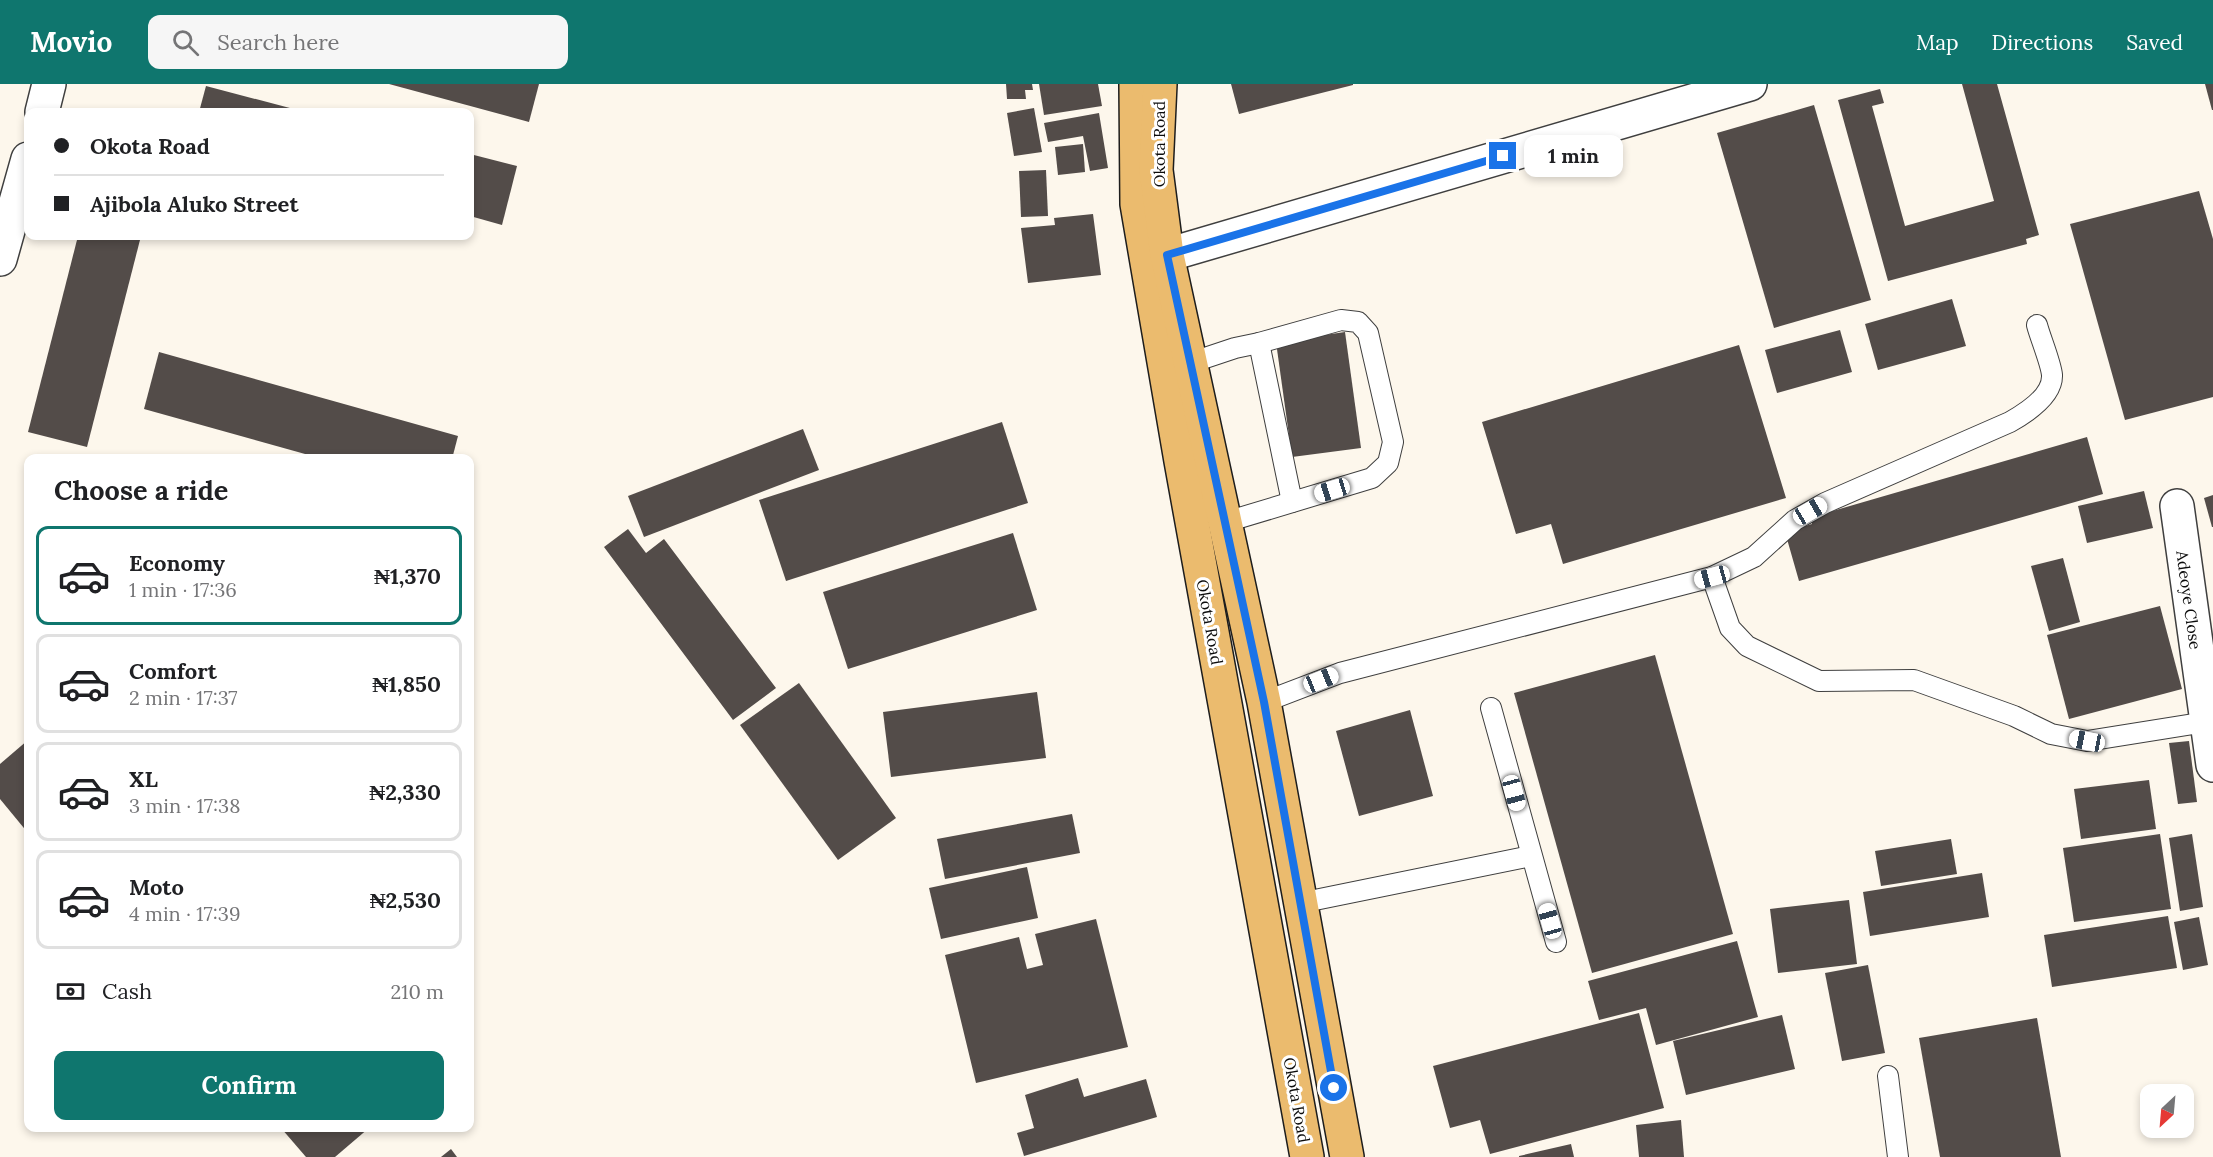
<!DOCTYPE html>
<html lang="en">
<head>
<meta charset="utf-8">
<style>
  body { margin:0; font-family:Lora,serif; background:#f6f6f6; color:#202124; height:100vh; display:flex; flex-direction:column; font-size:22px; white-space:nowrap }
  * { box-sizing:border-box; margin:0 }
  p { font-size:20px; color:#757577 }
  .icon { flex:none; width:33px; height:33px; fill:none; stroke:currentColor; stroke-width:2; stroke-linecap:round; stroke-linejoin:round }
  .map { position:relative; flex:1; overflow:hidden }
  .drawer { position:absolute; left:24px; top:370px; width:450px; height:678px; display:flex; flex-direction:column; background:#fff; border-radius:12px; box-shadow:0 3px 9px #0003 }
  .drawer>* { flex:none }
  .hud { position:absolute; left:24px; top:24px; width:450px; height:132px; border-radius:12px; box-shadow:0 3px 9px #0003; display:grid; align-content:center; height:132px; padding:0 30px; background:#fff }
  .needle { width:39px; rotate:206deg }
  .tools { position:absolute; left:2140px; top:1000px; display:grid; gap:12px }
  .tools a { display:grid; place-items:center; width:54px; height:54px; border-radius:12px; background:#fff; box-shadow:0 3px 9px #0003; font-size:30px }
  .end { position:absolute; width:27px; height:27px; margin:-14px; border:8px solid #1a73e8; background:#fff; box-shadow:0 0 0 3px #fff }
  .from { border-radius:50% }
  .bubble { position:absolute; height:42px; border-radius:12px; background:#fff; box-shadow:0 3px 9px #0003; font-size:20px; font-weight:700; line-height:42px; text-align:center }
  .car { position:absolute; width:18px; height:36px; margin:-18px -9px; border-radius:8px; box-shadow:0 0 4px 2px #0007; background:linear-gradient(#fff 24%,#345 0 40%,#fff 0 76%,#345 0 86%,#fff 0) }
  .hud b { display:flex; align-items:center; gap:21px; height:57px; font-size:22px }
  .hud b+b { border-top:2px solid #e0e0e0 }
  .hud i { width:15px; height:15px; background:#202124 }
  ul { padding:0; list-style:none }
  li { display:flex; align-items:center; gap:18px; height:99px; margin:0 12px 9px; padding:0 18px; border:3px solid #e0e0e0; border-radius:12px }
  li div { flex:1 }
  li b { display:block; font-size:22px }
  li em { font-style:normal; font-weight:700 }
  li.selected { border-color:#0f766e }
  li>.icon { width:54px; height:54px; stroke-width:1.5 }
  h2 { padding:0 30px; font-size:27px; line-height:72px }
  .pay { display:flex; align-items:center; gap:15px; height:66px; padding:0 30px; font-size:22px }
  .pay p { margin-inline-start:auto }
  .action { display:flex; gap:12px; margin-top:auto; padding:12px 30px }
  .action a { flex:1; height:69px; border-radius:12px; background:#0f766e; color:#fff; font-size:24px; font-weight:700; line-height:69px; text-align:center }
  header { display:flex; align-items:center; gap:36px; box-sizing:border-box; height:84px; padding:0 30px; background:#0f766e; color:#fff }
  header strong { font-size:28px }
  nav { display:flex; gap:33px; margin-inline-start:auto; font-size:21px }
  .search { width:420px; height:54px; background:#f6f6f6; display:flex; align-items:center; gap:15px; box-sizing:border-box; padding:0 21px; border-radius:12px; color:#757577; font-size:22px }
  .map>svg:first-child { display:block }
  .building { fill:#534c49 }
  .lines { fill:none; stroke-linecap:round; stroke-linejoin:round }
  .lane-casing { stroke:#3f3f3f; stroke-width:22 }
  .street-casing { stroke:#3f3f3f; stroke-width:36 }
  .primary-casing { stroke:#1d1d1d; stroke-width:36 }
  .lane { stroke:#fff; stroke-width:20 }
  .street { stroke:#fff; stroke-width:33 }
  .primary { stroke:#ebbb6e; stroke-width:33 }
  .route { stroke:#1a73e8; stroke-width:8 }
  .labels { text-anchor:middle; stroke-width:6; stroke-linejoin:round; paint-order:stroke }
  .street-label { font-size:16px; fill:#0c0c0c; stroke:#fff }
</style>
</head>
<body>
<header>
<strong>Movio</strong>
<div class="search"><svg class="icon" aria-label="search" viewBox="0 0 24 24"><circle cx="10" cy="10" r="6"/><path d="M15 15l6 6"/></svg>Search here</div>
<nav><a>Map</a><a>Directions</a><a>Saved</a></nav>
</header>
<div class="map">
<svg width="2213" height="1073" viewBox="0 0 2213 1073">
  <rect width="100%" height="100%" fill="#fdf7ec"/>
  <!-- building -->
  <g class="building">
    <path d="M389 0H539L529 38Z"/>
    <path d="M1006 0H1032L1033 6H1025L1026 15H1007Z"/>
    <path d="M1039 0H1098L1102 22 1044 31Z"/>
    <path d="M1231 0H1353V1L1239 30Z"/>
    <path d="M1962 0H1997L2039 151 2026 155 2027 160 1888 197 1838 16 1880 5 1884 19 1872 22 1905 142 1994 117Z"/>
    <path d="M2205 0H2213V26H2212Z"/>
    <path d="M206 2 305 28H199Z"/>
    <path d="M1814 21 1871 216 1774 244 1717 49Z"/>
    <path d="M1034 24 1042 68 1014 72 1007 29Z"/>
    <path d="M1099 29 1108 84 1090 87 1083 52 1048 58 1044 39Z"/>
    <path d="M1083 60 1085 88 1058 91 1055 63Z"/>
    <path d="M470 70 517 82 502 141 470 132Z"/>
    <path d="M1046 86 1048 132 1021 133 1019 87Z"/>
    <path d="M2199 107 2213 155V313L2125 336 2070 140Z"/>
    <path d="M1093 130 1101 191 1028 199 1021 144 1055 141 1054 134Z"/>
    <path d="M78 152H141L87 363 28 348Z"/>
    <path d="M1952 215 1966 262 1878 286 1865 240Z"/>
    <path d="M1840 246 1852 288 1777 309 1765 266Z"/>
    <path d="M1345 248 1361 364 1292 373 1276 258Z"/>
    <path d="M1739 261 1786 414 1563 480 1551 440 1516 450 1482 338Z"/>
    <path d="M159 268 458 352 452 375H323L144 325Z"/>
    <path d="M1002 338 1028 419 786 497 759 416Z"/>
    <path d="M803 345 819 386 644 453 628 412Z"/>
    <path d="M2087 353 2103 410 1799 497 1785 448 1812 440V433Z"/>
    <path d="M2144 407 2153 444 2087 459 2078 422Z"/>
    <path d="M2213 411V443H2212L2204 414Z"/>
    <path d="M628 445 646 469 664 455 776 604 733 636 604 463Z"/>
    <path d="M1013 449 1037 526 848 585 823 508Z"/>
    <path d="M2063 474 2080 538 2049 547 2031 482Z"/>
    <path d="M2160 522 2182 605 2069 635 2047 551Z"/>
    <path d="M1655 571 1733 850 1592 889 1514 609Z"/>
    <path d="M799 599 896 734 838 776 740 641Z"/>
    <path d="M1037 608 1046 674 891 693 883 628Z"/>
    <path d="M1410 626 1433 712 1359 732 1336 647Z"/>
    <path d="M28 656V749L0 715V680Z"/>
    <path d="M2189 657 2197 718 2178 720 2169 659Z"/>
    <path d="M2149 696 2156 745 2081 755 2074 705Z"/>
    <path d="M1072 730 1080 769 945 795 937 755Z"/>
    <path d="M2160 750 2171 825 2074 838 2063 764Z"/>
    <path d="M2192 750 2203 823 2180 827 2169 754Z"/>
    <path d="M1951 755 1957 790 1881 802 1875 767Z"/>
    <path d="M1027 783 1038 834 941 855 929 804Z"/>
    <path d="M1982 789 1989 833 1870 852 1863 808Z"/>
    <path d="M1849 816 1857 880 1778 889 1770 825Z"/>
    <path d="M2168 832 2177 884 2052 903 2044 851Z"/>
    <path d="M2199 833 2208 881 2183 886 2174 838Z"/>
    <path d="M1096 835 1128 963 976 999 945 871 1019 853 1027 885 1043 881 1035 850Z"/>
    <path d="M1737 857 1758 933 1656 961 1646 924 1599 936 1588 897Z"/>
    <path d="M1868 881 1885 969 1842 977 1825 889Z"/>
    <path d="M1639 929 1664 1024 1490 1070 1480 1036 1450 1044 1433 982Z"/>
    <path d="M1782 931 1795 985 1686 1011 1673 957Z"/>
    <path d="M2037 934 2061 1073H1940L1919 954Z"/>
    <path d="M1078 994 1084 1013 1146 995 1157 1033 1024 1072 1017 1049 1034 1044 1025 1011Z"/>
    <path d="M1681 1036 1684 1073H1639L1636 1041Z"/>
    <path d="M281 1044H369L335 1073H306Z"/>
    <path d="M1571 1060 1574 1073H1519V1072Z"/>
    <path d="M451 1065 457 1073H441Z"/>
  </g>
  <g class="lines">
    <defs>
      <g id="lane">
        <path d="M1259 259 1292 418"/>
        <path d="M1190 279 1235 264 1259 259 1341 236 1358 238 1368 249 1393 358 1388 379 1372 394 1226 438"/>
        <path d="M1712 493 1730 544 1747 562 1819 597 1914 596 2014 632 2051 650 2087 657 2206 638"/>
        <path d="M1264 618 1340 589 1712 493 1754 473 1795 436 1825 419 2010 338C2026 329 2053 312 2052 291 2051 279 2040 253 2037 241"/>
        <path d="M1491 624 1556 858"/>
        <path d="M1300 819 1531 772"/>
        <path d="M1888 992 1898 1073"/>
      </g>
      <g id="street">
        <path d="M42 28 49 0"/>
        <path d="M1167 171 1750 0"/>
        <path d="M0 175 28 75"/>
        <path d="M2177 422 2213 681"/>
      </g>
      <g id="primary">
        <path d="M1136 0 1137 120 1181 377 1307 1073"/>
        <path d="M1160 0 1156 86 1167 171 1264 618 1347 1073"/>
      </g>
    </defs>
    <!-- lane casing -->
    <use href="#lane" class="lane-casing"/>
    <!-- street casing -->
    <use href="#street" class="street-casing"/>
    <!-- primary casing -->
    <use href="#primary" class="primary-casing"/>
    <!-- lane -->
    <use href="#lane" class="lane"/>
    <!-- street -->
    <use href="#street" class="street"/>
    <!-- primary -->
    <use href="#primary" class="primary"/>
  </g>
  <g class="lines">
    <!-- route -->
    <path class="route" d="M1334 1004 1264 618 1167 171 1503 72"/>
  </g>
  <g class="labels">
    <!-- street labels -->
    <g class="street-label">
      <text transform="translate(1159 60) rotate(-90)" y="6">Okota Road</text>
      <text transform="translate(2189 516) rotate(82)" y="6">Adeoye Close</text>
      <text transform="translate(1210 538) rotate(80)" y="6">Okota Road</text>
      <text transform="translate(1297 1016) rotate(80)" y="6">Okota Road</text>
    </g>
  </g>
</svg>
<div class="tools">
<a><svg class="needle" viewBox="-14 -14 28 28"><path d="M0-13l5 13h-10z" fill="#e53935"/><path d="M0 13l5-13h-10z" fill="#757577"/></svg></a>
</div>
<i class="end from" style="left:1334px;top:1004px"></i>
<i class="end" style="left:1503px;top:72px"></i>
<div class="bubble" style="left:1524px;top:51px;width:99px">1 min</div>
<i class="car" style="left:1332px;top:406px;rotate:253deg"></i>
<i class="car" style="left:1810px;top:427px;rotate:60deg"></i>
<i class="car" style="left:1712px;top:493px;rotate:255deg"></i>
<i class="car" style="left:1321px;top:596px;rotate:68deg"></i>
<i class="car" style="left:2087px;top:657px;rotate:281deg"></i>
<i class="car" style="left:1514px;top:709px;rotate:165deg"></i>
<i class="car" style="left:1550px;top:837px;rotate:344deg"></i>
<div class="hud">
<b><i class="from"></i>Okota Road</b>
<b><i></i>Ajibola Aluko Street</b>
</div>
<section class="drawer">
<h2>Choose a ride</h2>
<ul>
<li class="selected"><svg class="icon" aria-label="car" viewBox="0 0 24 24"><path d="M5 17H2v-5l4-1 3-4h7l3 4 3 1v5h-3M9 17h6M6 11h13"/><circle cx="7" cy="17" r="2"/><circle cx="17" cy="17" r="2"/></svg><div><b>Economy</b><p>1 min · 17:36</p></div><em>₦1,370</em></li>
<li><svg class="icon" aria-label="car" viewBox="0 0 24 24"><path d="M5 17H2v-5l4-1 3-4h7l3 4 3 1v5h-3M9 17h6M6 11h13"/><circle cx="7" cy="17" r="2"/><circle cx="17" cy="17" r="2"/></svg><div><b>Comfort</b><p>2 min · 17:37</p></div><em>₦1,850</em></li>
<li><svg class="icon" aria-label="car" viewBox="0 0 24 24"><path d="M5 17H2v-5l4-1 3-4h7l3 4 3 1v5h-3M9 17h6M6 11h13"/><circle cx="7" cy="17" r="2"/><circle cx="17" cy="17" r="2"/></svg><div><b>XL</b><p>3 min · 17:38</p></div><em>₦2,330</em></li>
<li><svg class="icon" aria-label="car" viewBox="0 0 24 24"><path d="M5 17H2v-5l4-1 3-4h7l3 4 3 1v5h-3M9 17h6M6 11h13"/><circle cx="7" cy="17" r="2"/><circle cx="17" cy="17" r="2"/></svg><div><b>Moto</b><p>4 min · 17:39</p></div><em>₦2,530</em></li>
</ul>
<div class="pay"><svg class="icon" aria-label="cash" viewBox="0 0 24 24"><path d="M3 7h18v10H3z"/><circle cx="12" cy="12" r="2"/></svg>Cash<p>210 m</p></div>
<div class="action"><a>Confirm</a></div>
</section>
</div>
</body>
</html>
